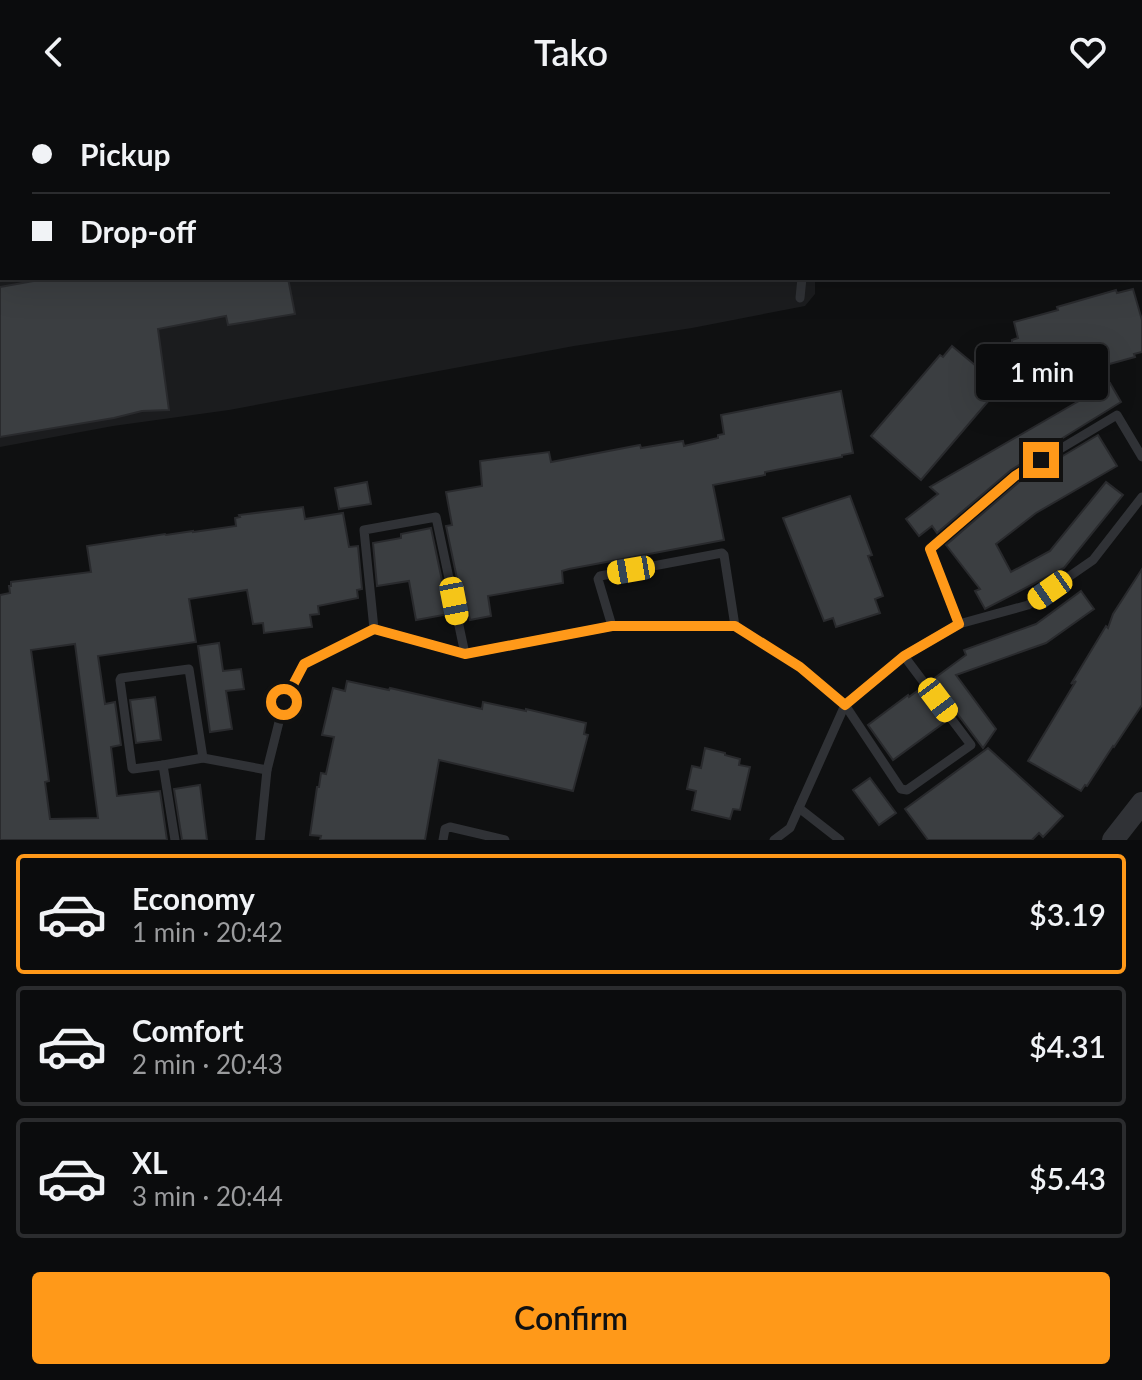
<!DOCTYPE html>
<html lang="en">
<head>
<meta charset="utf-8">
<style>
  body { margin:0; font-family:Lato,sans-serif; background:#141516; color:#f1f3f6; height:100vh; display:flex; flex-direction:column; font-size:30px; white-space:nowrap }
  * { box-sizing:border-box; margin:0 }
  p { font-size:26px; color:#9a9b9d }
  .icon { flex:none; width:44px; height:44px; fill:none; stroke:currentColor; stroke-width:2; stroke-linecap:round; stroke-linejoin:round }
  .map { position:relative; height:736px; overflow:hidden }
  .details { display:flex; flex-direction:column; background:#0b0c0d; flex:1 }
  .details>* { flex:none }
  .top-card { position:absolute; left:0px; top:0px; width:1142px; height:176px; box-shadow:0 8px 32px #0002,0 0 0 2px #2b2c2e; display:grid; align-content:center; height:176px; padding:0 32px; background:#0b0c0d }
  .end { position:absolute; width:36px; height:36px; margin:-18px; border:10px solid #ff9919; background:#111; box-shadow:0 0 0 4px #111 }
  .from { border-radius:50% }
  .bubble { position:absolute; height:56px; border-radius:8px; background:#0b0c0d; box-shadow:0 8px 32px #0002,0 0 0 2px #2b2c2e; font-size:26px; font-weight:600; line-height:56px; text-align:center }
  .car { position:absolute; width:24px; height:48px; margin:-24px -12px; border-radius:10px; box-shadow:0 0 6px 2px #0007; background:linear-gradient(#f5c518 24%,#345 0 40%,#f5c518 0 76%,#345 0 86%,#f5c518 0) }
  .top-card b { display:flex; align-items:center; gap:28px; height:76px; font-size:30px }
  .top-card b+b { border-top:2px solid #2b2c2e }
  .top-card i { width:20px; height:20px; background:#f1f3f6 }
  ul { padding:14px 0 0; list-style:none }
  li { display:flex; align-items:center; gap:24px; height:120px; margin:0 16px 12px; padding:0 16px; border:4px solid #2b2c2e; border-radius:8px }
  li div { flex:1 }
  li b { display:block; font-size:30px }
  li em { font-style:normal; font-weight:600 }
  li.selected { border-color:#ff9919 }
  li>.icon { width:72px; height:72px; stroke-width:1.5 }
  .button { display:flex; gap:16px; margin-top:auto; padding:16px 32px }
  .button a { flex:1; height:92px; border-radius:8px; background:#ff9919; color:#111; font-size:32px; font-weight:600; line-height:92px; text-align:center }
  header { display:flex; justify-content:space-between; align-items:center; height:104px; padding:0 32px; background:#0b0c0d; font-size:36px; font-weight:600 }
  .map>svg:first-child { display:block }
  .built { fill:#1b1c1e }
  .building { fill:#3b3e41; stroke:#292a2d; stroke-width:2; fill-rule:evenodd }
  .lines { fill:none; stroke-linecap:round; stroke-linejoin:round }
  .service { stroke:#303236; stroke-width:9 }
  .minor { stroke:#303236; stroke-width:18 }
  .tertiary { stroke:#303236; stroke-width:22 }
  .route { stroke:#ff9919; stroke-width:10 }
</style>
</head>
<body>
<header><svg class="icon" aria-label="back" viewBox="0 0 24 24"><path d="M15 5l-7 7 7 7"/></svg>Tako<svg class="icon" aria-label="heart" viewBox="0 0 24 24"><path d="M12 20l-8-8c-3-5 5-10 8-4 3-6 11-1 8 4z"/></svg></header>
<div class="map">
<svg width="1142" height="736" viewBox="0 0 1142 736">
  <rect width="100%" height="100%" fill="#0f1011"/>
  <!-- built -->
  <path class="built" d="M0 0H307L311 2H2V174H815V190L805 202 692 224 574 242 229 306 113 322 0 343Z"/>
  <!-- building -->
  <g class="building">
    <path d="M50 174H198V176L215 174H288L295 210 228 221 226 212 158 225 169 306 142 307 114 314 0 333V183Z"/>
    <path d="M1133 185 1142 216V248L1134 250 1135 253 1033 281 1030 272 1018 275 1008 240 1012 239V236L1018 234 1014 218 1058 206 1057 203 1116 186 1117 189Z"/>
    <path d="M952 242 999 281 981 286 990 295 921 376 871 332 940 251 943 253Z"/>
    <path d="M1110 279 1121 298 1011 366 937 429 932 422 919 432 906 415 938 390 930 383Z"/>
    <path d="M841 287 853 349 842 351V353L765 368V371L713 381 724 436 569 465 562 467 563 479 488 492 491 512 470 516 468 507 464 508 446 422 452 421 446 388 482 382 480 357 549 348 551 358 640 341 641 344 683 337 684 342 718 334V331L724 330 721 311Z"/>
    <path d="M1098 331 1117 362 1036 409 996 440 1011 468 1050 447 1106 378 1123 391 1064 464 985 505 975 487 980 485 946 441 1019 378Z"/>
    <path d="M367 378 371 400 339 405 335 384Z"/>
    <path d="M850 392 872 451 868 452 883 492 875 495 880 509 836 523 833 514 824 517 783 414Z"/>
    <path d="M303 403 305 415 343 409 349 443 358 442 362 485 357 486 358 494 318 502 319 510 310 511 312 523 264 529 263 519 253 520 247 486 189 495 196 538 98 552 105 600 115 598 121 641 111 643 117 692 160 687 167 736H0V491L10 489 9 482H11V478L91 468 87 442 165 430 166 431 193 427V428L236 422 235 414 240 413 239 411ZM75 540 98 714 50 715 45 678 49 677 31 546Z"/>
    <path d="M431 424 449 510 416 516 409 477 377 482 373 439 401 434V430Z"/>
    <path d="M1142 465V601L1114 643 1113 642 1087 682 1085 681 1081 687 1028 657 1076 577 1071 580 1106 522 1108 524 1113 510Z"/>
    <path d="M1081 487 1094 505 1046 539 956 571 996 625 983 644 932 576 966 551 964 546 1036 520Z"/>
    <path d="M219 539 223 567 241 565 244 585 226 587 232 625 210 628 198 542Z"/>
    <path d="M347 577 389 586 390 584 482 605 483 598 526 607V605L586 619 584 630 588 631 573 687 439 656 425 736H320L321 732 310 731 317 683H319L321 669 326 670 334 633 322 631 333 584 345 587Z"/>
    <path d="M920 585 945 618 893 656 868 621 908 591 909 593Z"/>
    <path d="M155 593 161 636 136 639 130 596Z"/>
    <path d="M705 644 725 649V651L740 655 739 661 750 663 740 706 733 705 730 715 692 706 696 687 687 685 692 662 701 664Z"/>
    <path d="M988 644 1063 712 1043 733 1039 729 1032 736H928L905 705Z"/>
    <path d="M870 674 896 709 879 721 853 686Z"/>
    <path d="M200 681 207 736H182L174 685Z"/>
  </g>
  <g class="lines">
    <!-- service -->
    <g class="service">
      <path d="M244 0 249 2"/>
      <path d="M285 2 287 0"/>
      <path d="M800 194 802 174"/>
      <path d="M959 520 930 445 1015 372 1117 311 1142 353"/>
      <path d="M612 522 598 475 600 472 722 449 724 451 735 522"/>
      <path d="M374 525 364 426 436 413 465 550"/>
      <path d="M163 661 203 654 267 666"/>
      <path d="M799 704 840 736"/>
      <path d="M175 736 163 661 133 665 132 664 120 576 121 574 189 565 203 654"/>
      <path d="M260 736 267 666 284 598 304 560 374 525 465 550 612 522H735L800 563 845 601 901 685 907 686 971 641 904 552"/>
      <path d="M443 736 445 725 450 723 505 736"/>
      <path d="M774 736 790 724 845 601 904 552 959 520 1028 501 1093 456 1142 393"/>
    </g>
    <!-- minor -->
    <g class="minor">
      <path d="M720 0 721 2"/>
      <path d="M988 0 989 2"/>
    </g>
    <!-- tertiary -->
    <g class="tertiary">
      <path d="M360 0 364 2"/>
      <path d="M1140 103H1142"/>
      <path d="M1113 736 1142 699"/>
    </g>
  </g>
  <g class="lines">
    <!-- route -->
    <path class="route" d="M284 598 304 560 374 525 465 550 612 522H735L800 563 845 601 904 552 959 520 930 445 1015 372 1041 356"/>
  </g>
</svg>
<i class="end from" style="left:284px;top:598px"></i>
<i class="end" style="left:1041px;top:356px"></i>
<div class="bubble" style="left:976px;top:240px;width:132px">1 min</div>
<i class="car" style="left:631px;top:466px;rotate:260deg"></i>
<i class="car" style="left:1050px;top:486px;rotate:235deg"></i>
<i class="car" style="left:454px;top:497px;rotate:169deg"></i>
<i class="car" style="left:938px;top:596px;rotate:143deg"></i>
<div class="top-card">
<b><i class="from"></i>Pickup</b>
<b><i></i>Drop-off</b>
</div>
</div>
<section class="details">
<ul>
<li class="selected"><svg class="icon" aria-label="car" viewBox="0 0 24 24"><path d="M5 17H2v-5l4-1 3-4h7l3 4 3 1v5h-3M9 17h6M6 11h13"/><circle cx="7" cy="17" r="2"/><circle cx="17" cy="17" r="2"/></svg><div><b>Economy</b><p>1 min · 20:42</p></div><em>$3.19</em></li>
<li><svg class="icon" aria-label="car" viewBox="0 0 24 24"><path d="M5 17H2v-5l4-1 3-4h7l3 4 3 1v5h-3M9 17h6M6 11h13"/><circle cx="7" cy="17" r="2"/><circle cx="17" cy="17" r="2"/></svg><div><b>Comfort</b><p>2 min · 20:43</p></div><em>$4.31</em></li>
<li><svg class="icon" aria-label="car" viewBox="0 0 24 24"><path d="M5 17H2v-5l4-1 3-4h7l3 4 3 1v5h-3M9 17h6M6 11h13"/><circle cx="7" cy="17" r="2"/><circle cx="17" cy="17" r="2"/></svg><div><b>XL</b><p>3 min · 20:44</p></div><em>$5.43</em></li>
</ul>
<div class="button"><a>Confirm</a></div>
</section>
</body>
</html>
